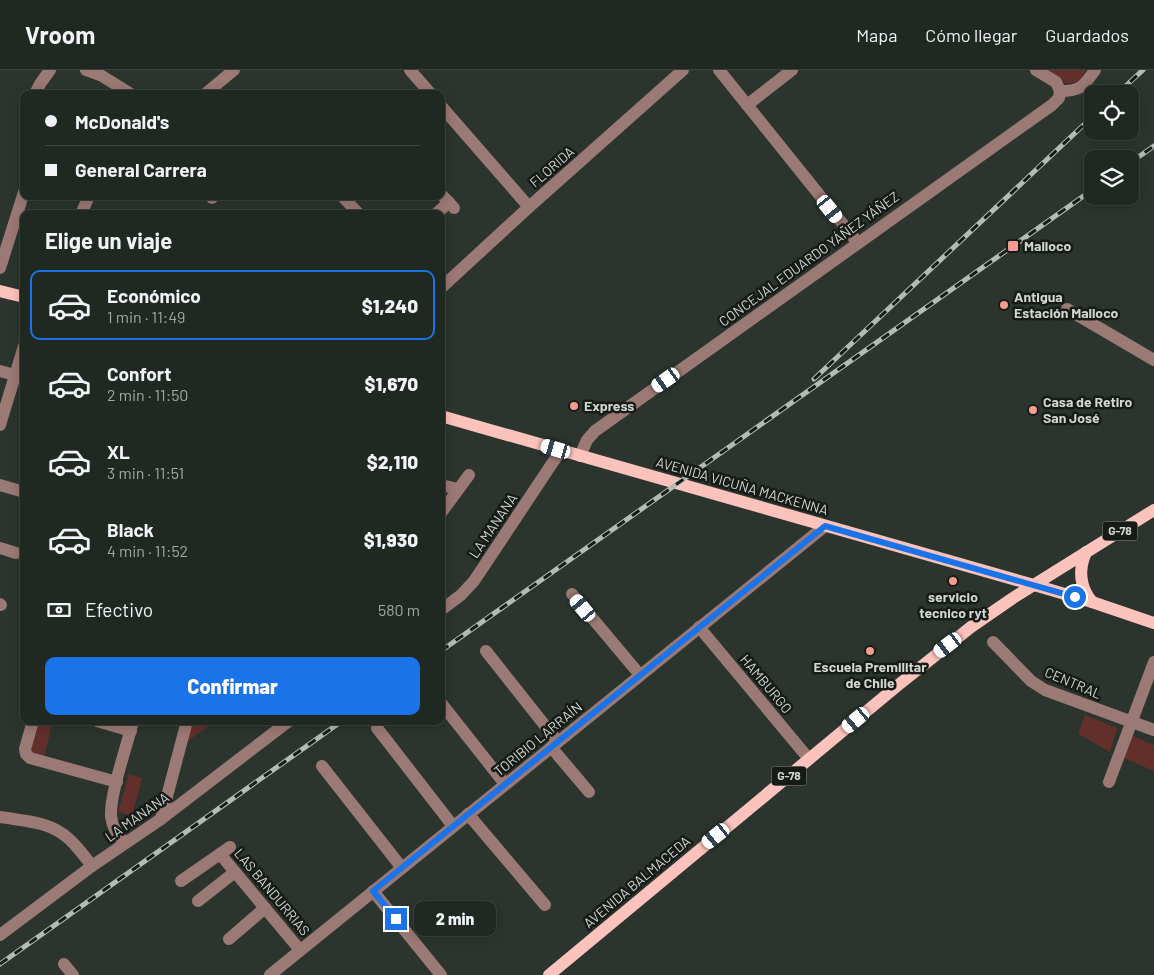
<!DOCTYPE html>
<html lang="es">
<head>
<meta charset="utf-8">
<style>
  body { margin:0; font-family:Barlow,sans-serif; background:#2d342f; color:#f1f3f6; height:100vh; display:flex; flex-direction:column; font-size:19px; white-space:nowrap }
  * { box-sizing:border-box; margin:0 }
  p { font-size:16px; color:#a2a6a5 }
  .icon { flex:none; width:28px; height:28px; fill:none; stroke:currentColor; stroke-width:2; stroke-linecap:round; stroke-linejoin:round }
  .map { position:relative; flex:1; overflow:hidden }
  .details { position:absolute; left:20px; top:140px; width:425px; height:515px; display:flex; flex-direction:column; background:#202822; border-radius:10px; box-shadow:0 2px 12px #0003,0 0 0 1px #3d4440 }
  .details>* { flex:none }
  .guide { position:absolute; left:20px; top:20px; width:425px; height:110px; border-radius:10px; box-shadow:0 2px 12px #0003,0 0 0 1px #3d4440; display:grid; align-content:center; height:110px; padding:0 25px; background:#202822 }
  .controls { position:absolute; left:1084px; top:15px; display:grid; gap:10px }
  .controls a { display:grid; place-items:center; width:55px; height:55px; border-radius:10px; background:#202822; box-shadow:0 2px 12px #0003,0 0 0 1px #3d4440; font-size:25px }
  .end { position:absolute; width:22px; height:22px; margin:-11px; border:6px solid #1a73e8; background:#fff; box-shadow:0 0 0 2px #fff }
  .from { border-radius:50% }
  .bubble { position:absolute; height:35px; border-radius:10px; background:#202822; box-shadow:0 2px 12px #0003,0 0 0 1px #3d4440; font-size:16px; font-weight:800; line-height:35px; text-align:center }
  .car { position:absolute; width:15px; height:30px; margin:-15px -8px; border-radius:6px; box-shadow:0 0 4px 1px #0007; background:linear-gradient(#fff 24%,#345 0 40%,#fff 0 76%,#345 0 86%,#fff 0) }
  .guide b { display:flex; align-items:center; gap:18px; height:48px; font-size:19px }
  .guide b+b { border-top:1px solid #3d4440 }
  .guide i { width:12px; height:12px; background:#f1f3f6 }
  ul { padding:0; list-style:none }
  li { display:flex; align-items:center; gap:15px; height:70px; margin:0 10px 8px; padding:0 15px; border:2px solid transparent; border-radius:10px }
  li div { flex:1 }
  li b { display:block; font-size:19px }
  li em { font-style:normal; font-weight:800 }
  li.active { border-color:#1a73e8 }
  li>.icon { width:45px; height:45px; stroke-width:1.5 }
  h2 { padding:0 25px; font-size:22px; line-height:60px }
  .pay { display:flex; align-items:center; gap:12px; height:55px; padding:0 25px; font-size:19px }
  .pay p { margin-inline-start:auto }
  .action { display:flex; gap:10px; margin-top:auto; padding:10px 25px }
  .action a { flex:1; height:58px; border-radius:10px; background:#1a73e8; color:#fff; font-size:20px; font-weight:800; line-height:58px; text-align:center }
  header { display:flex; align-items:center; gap:30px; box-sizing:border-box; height:70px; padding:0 25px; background:#202822; border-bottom:1px solid #3d4440 }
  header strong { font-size:24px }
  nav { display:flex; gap:28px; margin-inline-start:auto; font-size:18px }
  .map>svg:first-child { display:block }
  .green { fill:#632f2a }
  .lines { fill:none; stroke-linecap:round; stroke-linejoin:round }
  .minor { stroke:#9b7974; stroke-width:12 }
  .major { stroke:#fcc3bc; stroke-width:12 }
  .rail-casing { stroke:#b4bbb6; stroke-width:5 }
  .rail { stroke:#171b18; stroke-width:3; stroke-dasharray:9; stroke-linecap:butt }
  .route { stroke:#1a73e8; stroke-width:6 }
  .poi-dot { fill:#f59c91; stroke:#171b18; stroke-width:2 }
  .labels { text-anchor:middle; stroke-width:5; stroke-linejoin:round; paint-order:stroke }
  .shield { fill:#171b18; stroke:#989e9a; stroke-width:1 }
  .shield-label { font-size:12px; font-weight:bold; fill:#d0d6d1 }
  .street-label { font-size:14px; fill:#d0d6d1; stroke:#171b18 }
  .poi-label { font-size:14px; font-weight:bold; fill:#d0d6d1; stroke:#171b18; text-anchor:start }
</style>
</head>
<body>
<header>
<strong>Vroom</strong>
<nav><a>Mapa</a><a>Cómo llegar</a><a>Guardados</a></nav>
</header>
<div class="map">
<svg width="1154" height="905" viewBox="0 0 1154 905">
  <rect width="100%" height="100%" fill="#2b352e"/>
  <!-- green -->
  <g class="green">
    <path d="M1043 0H1086L1078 13H1065Z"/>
    <path d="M1085 645 1117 658 1110 682 1078 664Z"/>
    <path d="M38 651H53L44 686 30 682Z"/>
    <path d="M190 651H215L184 674Z"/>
    <path d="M1131 665 1154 675V701L1121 687Z"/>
    <path d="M129 704 142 708 132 746 118 742Z"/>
  </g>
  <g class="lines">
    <!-- minor -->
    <g class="minor">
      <path d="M86 0 102 6 131 24"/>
      <path d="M410 0 431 24"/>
      <path d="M719 0 858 173"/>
      <path d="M1036 0 1056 12 1060 21"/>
      <path d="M1060 21C1081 21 1083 17 1095 0"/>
      <path d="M35 24 40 14 50 0"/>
      <path d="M205 24 234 0"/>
      <path d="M747 35 792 0"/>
      <path d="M441 36 529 137"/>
      <path d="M441 124 454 138"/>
      <path d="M342 126 359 144"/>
      <path d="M212 128 214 126"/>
      <path d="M81 144 89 126"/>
      <path d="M436 144 449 132"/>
      <path d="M0 198 24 122"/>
      <path d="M441 218 529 137 683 0"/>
      <path d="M1067 239 1154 290"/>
      <path d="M0 301 15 305"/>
      <path d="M0 355 24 276"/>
      <path d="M580 386 587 370 595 361 1052 35 1059 28 1060 21"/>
      <path d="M0 415 24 422"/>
      <path d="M441 415 458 419"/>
      <path d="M441 443 469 405"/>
      <path d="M0 478 16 483"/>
      <path d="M572 524 640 605"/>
      <path d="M0 534 1 535"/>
      <path d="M441 540 461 525 474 511 561 380"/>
      <path d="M699 557 809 689"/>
      <path d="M993 572 1031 611 1045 620 1154 660"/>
      <path d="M486 581 558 672"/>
      <path d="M441 633 505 714"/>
      <path d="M33 651 25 679 26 684 30 688 117 712"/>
      <path d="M97 651 131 661"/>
      <path d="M377 658 453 756"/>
      <path d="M551 677 589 722"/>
      <path d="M322 696 402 798"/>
      <path d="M1109 712 1154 592"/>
      <path d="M468 744 545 835"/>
      <path d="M0 747C24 751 50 751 69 769 78 777 85 787 92 796"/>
      <path d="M161 749 187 651"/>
      <path d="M125 773C118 766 112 757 111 746 110 723 127 676 133 651"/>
      <path d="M220 784 300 880"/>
      <path d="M181 811 230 777"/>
      <path d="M373 821 441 905"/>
      <path d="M198 831 235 802"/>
      <path d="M0 865 92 796 161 749 289 651"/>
      <path d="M229 869 265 838"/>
      <path d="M64 894 73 905"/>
      <path d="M270 905 825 456"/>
    </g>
    <!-- major -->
    <g class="major">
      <path d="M0 221 24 227"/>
      <path d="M441 346 1034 515 1092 532 1154 553"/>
      <path d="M1086 482C1078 500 1080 517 1092 532"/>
      <path d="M549 905 897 616 971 557 1013 528 1154 440"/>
    </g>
    <defs>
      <g id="rail">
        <path d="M1117 24 1143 0"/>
        <path d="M1130 93 1154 76"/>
        <path d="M814 309 1092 47"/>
        <path d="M441 581 1092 120"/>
        <path d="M0 894 342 651"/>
      </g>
    </defs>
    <!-- rail casing -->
    <use href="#rail" class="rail-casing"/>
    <!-- rail -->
    <use href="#rail" class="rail"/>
  </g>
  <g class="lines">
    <!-- route -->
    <path class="route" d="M396 849 373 821 825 456 1075 527"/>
  </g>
  <!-- markers -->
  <g class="poi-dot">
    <rect x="1007" y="170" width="12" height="12" rx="2.5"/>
    <circle cx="1004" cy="235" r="5"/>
    <circle cx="574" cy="336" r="5"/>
    <circle cx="1033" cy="340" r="5"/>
    <circle cx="953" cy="511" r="5"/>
    <circle cx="870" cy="581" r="5"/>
  </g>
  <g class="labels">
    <!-- shield labels -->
    <g class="shield">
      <rect x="1102.5" y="451.5" width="35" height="19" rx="4"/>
      <rect x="771.5" y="696.5" width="35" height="19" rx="4"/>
    </g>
    <g class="shield-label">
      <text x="1120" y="465">G-78</text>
      <text x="789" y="710">G-78</text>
    </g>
    <!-- street labels -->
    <g class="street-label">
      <text transform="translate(552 97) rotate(-41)" y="5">FLORIDA</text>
      <text transform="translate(809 189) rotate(-36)" y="5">CONCEJAL EDUARDO YÁÑEZ YÁÑEZ</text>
      <text transform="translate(742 416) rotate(16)" y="5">AVENIDA VICUÑA MACKENNA</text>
      <text transform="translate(493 456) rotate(-56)" y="5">LA MANANA</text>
      <text transform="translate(1073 613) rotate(23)" y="5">CENTRAL</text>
      <text transform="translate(766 614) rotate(50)" y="5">HAMBURGO</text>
      <text transform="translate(538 669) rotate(-39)" y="5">TORIBIO LARRAÍN</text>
      <text transform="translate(137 747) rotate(-35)" y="5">LA MANANA</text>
      <text transform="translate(637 812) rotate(-40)" y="5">AVENIDA BALMACEDA</text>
      <text transform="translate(272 822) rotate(50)" y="5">LAS BANDURRIAS</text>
    </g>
    <!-- poi labels -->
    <g class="poi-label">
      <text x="1024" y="181">Malloco</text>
      <text x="1014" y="232">Antigua<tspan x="1014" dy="16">Estación Malloco</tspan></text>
      <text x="1043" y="337">Casa de Retiro<tspan x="1043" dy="16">San José</tspan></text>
      <text x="584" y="341">Express</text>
      <text x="953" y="532" text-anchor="middle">servicio<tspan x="953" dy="16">tecnico ryt</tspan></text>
      <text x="870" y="602" text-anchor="middle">Escuela Premilitar<tspan x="870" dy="16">de Chile</tspan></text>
    </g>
  </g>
</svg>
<div class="controls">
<a><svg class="icon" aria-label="locate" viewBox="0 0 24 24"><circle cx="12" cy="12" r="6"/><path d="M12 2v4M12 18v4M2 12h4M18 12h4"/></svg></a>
<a><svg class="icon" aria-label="layers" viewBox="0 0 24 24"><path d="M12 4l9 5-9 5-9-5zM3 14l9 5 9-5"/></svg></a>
</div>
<i class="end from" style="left:1075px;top:527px"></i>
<i class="end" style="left:396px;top:849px"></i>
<div class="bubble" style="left:414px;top:831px;width:82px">2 min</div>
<i class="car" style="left:830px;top:139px;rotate:141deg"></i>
<i class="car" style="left:666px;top:310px;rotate:235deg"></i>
<i class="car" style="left:556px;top:379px;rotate:286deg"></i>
<i class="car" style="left:583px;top:538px;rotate:320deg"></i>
<i class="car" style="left:948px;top:575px;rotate:233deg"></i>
<i class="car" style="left:856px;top:650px;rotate:230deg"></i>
<i class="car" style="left:716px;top:766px;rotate:231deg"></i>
<div class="guide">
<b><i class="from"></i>McDonald's</b>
<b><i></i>General Carrera</b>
</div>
<section class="details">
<h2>Elige un viaje</h2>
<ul>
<li class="active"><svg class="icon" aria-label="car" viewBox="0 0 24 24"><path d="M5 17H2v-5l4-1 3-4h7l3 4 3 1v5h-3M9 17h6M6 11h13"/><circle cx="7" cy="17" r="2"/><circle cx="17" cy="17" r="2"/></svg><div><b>Económico</b><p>1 min · 11:49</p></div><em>$1,240</em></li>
<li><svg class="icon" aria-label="car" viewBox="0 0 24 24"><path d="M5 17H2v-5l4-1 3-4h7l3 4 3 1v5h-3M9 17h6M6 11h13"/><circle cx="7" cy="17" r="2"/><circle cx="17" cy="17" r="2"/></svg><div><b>Confort</b><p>2 min · 11:50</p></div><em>$1,670</em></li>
<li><svg class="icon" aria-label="car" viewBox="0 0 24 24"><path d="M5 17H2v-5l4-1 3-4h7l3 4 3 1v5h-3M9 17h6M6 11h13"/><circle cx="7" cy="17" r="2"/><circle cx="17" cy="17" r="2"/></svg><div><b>XL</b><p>3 min · 11:51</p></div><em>$2,110</em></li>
<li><svg class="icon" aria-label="car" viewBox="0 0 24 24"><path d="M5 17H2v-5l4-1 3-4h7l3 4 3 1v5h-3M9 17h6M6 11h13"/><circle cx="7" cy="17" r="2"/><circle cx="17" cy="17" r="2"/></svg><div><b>Black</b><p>4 min · 11:52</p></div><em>$1,930</em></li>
</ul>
<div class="pay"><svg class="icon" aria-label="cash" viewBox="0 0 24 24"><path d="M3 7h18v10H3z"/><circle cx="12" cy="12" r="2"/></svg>Efectivo<p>580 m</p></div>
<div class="action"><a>Confirmar</a></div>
</section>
</div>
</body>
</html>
